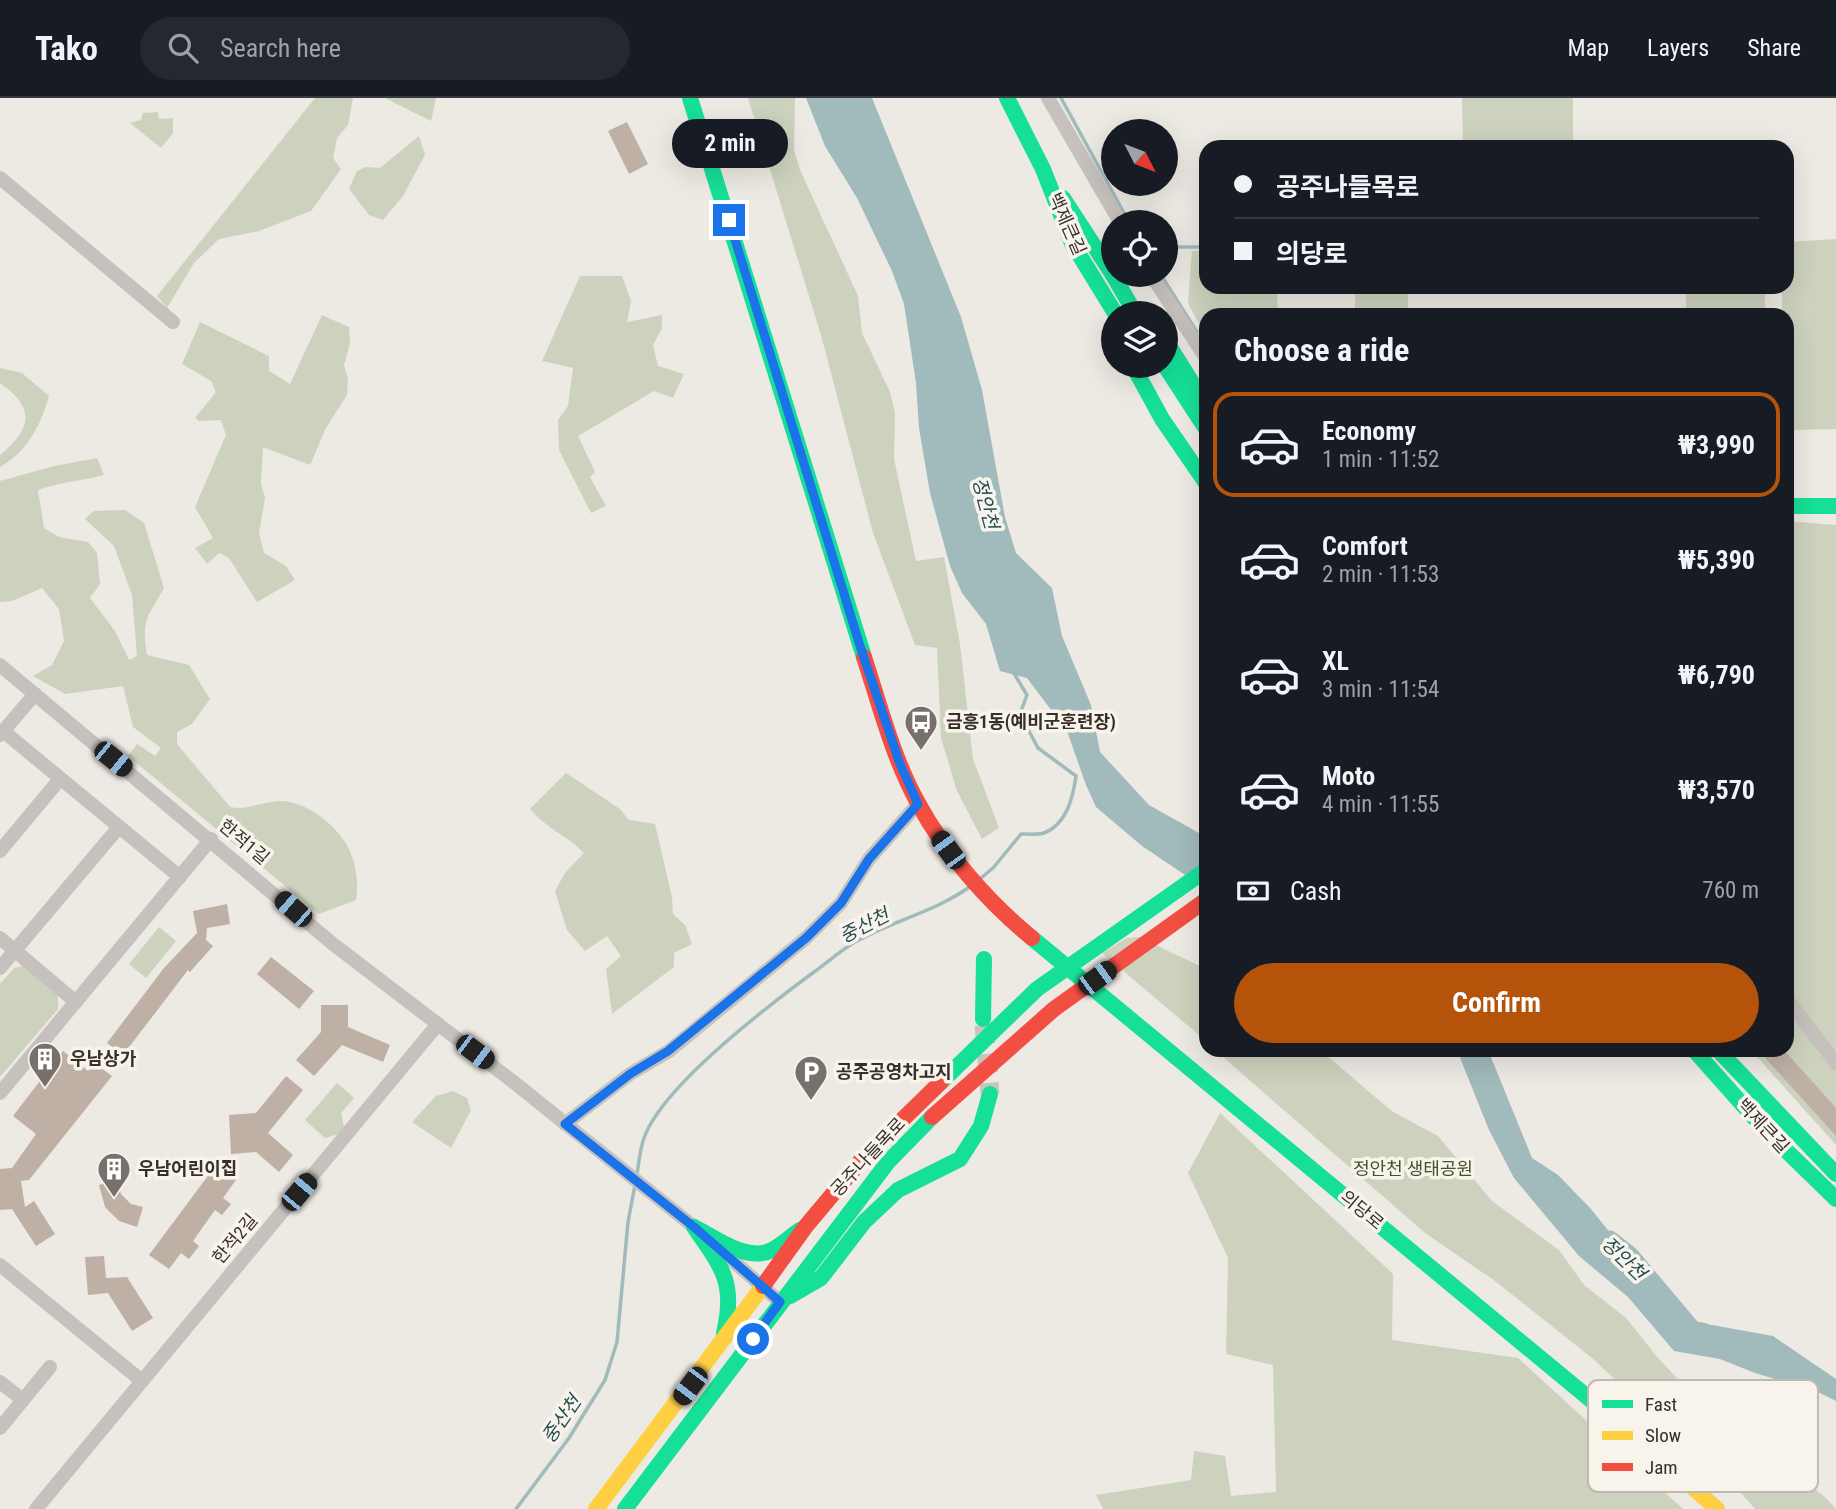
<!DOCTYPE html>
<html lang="en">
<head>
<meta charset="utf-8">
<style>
  body { margin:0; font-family:"Roboto Condensed","Noto Sans KR",sans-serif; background:#242831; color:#f1f3f6; height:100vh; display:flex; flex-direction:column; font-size:26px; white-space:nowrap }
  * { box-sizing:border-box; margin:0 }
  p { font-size:23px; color:#9ea1a6 }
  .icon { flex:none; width:38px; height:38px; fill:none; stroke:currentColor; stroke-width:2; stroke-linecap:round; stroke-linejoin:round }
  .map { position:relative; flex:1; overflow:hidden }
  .sheet { position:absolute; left:1199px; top:210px; width:595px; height:749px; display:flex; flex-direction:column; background:#171b24; border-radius:21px; box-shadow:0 7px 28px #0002 }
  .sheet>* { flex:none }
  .hud { position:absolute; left:1199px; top:42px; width:595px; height:154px; border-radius:21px; box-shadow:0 7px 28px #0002; display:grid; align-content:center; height:154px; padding:0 35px; background:#171b24 }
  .needle { width:46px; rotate:132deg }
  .buttons { position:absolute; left:1101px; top:21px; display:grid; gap:14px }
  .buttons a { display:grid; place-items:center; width:77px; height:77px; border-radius:50%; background:#171b24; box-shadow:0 7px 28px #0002; font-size:35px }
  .end { position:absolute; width:32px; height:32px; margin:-16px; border:9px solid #1a73e8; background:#fff; box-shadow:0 0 0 4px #fff }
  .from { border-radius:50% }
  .bubble { position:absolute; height:49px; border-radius:24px; background:#171b24; box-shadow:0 7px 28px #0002; font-size:23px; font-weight:700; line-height:49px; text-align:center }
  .car { position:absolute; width:21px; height:42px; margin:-21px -10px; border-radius:9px; box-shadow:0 0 5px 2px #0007; background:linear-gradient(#222 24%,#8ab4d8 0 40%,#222 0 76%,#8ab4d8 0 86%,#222 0) }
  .hud b { display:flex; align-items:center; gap:24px; height:66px; font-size:26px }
  .hud b+b { border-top:2px solid #363941 }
  .hud i { width:18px; height:18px; background:#f1f3f6 }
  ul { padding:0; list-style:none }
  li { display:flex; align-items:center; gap:21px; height:105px; margin:0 14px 10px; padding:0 21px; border:4px solid transparent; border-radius:21px }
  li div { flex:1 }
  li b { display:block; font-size:26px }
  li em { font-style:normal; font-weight:700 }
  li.on { border-color:#b45309 }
  li>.icon { width:63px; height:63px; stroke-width:1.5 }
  h2 { padding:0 35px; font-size:32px; line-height:84px }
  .pay { display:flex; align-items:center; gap:18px; height:77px; padding:0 35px; font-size:26px }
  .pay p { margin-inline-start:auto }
  .action { display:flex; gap:14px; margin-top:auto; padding:14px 35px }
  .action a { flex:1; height:80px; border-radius:42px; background:#b45309; color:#fff; font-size:28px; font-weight:700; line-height:80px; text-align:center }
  header { display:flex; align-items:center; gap:42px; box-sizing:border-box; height:98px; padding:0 35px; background:#171b24; border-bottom:2px solid #363941 }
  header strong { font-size:33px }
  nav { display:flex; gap:38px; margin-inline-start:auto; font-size:24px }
  .search { width:490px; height:63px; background:#242831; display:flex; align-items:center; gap:18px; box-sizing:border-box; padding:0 24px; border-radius:38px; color:#9ea1a6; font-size:26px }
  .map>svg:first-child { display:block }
  .green { fill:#cdd2be }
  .water { fill:#a1babc }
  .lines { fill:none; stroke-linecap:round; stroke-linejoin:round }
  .stream { stroke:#a1babc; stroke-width:3.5 }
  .river { stroke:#a1babc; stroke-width:23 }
  .building { fill:#bfb0a6 }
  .secondary-tunnel { stroke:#c9c4be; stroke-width:19; stroke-dasharray:19 10; stroke-linecap:butt }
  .street { stroke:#c6c1bc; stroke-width:14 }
  .fast { stroke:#16e098; stroke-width:16 }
  .slow { stroke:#ffcf43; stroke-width:16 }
  .jam { stroke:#f24e42; stroke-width:16 }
  .route { stroke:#1a73e8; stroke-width:9 }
  .labels { text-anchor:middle; stroke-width:7; stroke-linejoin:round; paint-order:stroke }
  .street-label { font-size:18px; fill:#372f2a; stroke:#f9f4eb }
  .poi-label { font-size:18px; font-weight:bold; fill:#372f2a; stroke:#f9f4eb; text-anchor:start }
  .park-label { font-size:18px; fill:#435330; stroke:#f9f4eb }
  .water-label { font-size:19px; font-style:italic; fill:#234d55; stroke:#f9f4eb }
  .key { fill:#f9f4eb; stroke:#bfb9b1; stroke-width:2 }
  .key-label { font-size:19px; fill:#372f2a }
</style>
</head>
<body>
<header>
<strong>Tako</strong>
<div class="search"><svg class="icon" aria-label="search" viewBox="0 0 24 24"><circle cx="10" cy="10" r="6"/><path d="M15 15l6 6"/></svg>Search here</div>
<nav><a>Map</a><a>Layers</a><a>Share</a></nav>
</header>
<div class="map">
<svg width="1836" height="1411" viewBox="0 0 1836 1411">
  <rect width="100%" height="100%" fill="#ede9e3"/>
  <!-- green -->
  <g class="green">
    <path d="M315 0H353L348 27 337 40 333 60 341 71 311 113 259 133 219 141 194 165 167 210 157 198Z"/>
    <path d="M385 0H436L431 23Z"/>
    <path d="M748 0H795L794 52 800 72 858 198 862 235 890 294 895 315 894 361 916 463 944 459 960 546 973 661 999 730 982 741 957 693 941 640 937 550 915 547 873 435 821 237Z"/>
    <path d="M1462 0H1573V49H1463Z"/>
    <path d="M158 14 159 21 173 20V35L161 50 130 25 141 22 143 15Z"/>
    <path d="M419 38 425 57 403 98 383 122 369 117 349 91 357 73 366 69 380 70Z"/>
    <path d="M1836 141V331L1790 332 1787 330V217H1782V189H1787V144Z"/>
    <path d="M1192 153H1206V189H1277L1278 217H1206V239L1188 205Z"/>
    <path d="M580 178H622L631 203 627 224 662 217V230L653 247 658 268 684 276 673 300 654 293 578 338 595 374 590 379 606 408 591 415 559 352 558 322 568 308 573 270 542 263Z"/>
    <rect x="1355" y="189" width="53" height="28"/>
    <rect x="1686" y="189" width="79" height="28"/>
    <path d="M322 217 349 229 350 245 344 267 348 281 347 297 326 330 310 367 263 349 261 386 265 400 259 435 264 455 286 468 295 482 257 504 229 460 219 455 207 466 195 450 213 440 195 409 226 337 221 322 199 323 195 320 216 294 211 283 182 266 200 224 269 258V273L290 286Z"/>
    <path d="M0 270 22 275 49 298C41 327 27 354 0 369V357C32 331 36 310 0 285Z"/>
    <path d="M97 360 104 377C82 383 59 384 38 392L44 430 59 439 88 444 97 455 100 486 90 500 115 533 129 562 137 558 132 497 114 448 85 421 94 413 125 412 144 425 164 490C148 519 141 521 147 557L189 567 210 601 192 626 177 634V646L230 709C247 713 260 704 278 703 303 701 332 724 345 744 356 761 359 784 356 802L319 816 128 658 137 646 155 658 161 650 133 629 123 588 65 596 33 578 52 567 64 543 59 511 42 490 12 503 0 504V383L54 368Z"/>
    <path d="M1787 423 1836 427V1047L1751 952H1787Z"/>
    <path d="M566 675 620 711 629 722 655 726 672 799 673 816 685 827 692 846 674 855V869L612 916 606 871 621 858 607 838 585 853 567 832 555 793 565 775 584 755C568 738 544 729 530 711Z"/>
    <path d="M159 829 176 843 146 880 129 866Z"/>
    <path d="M1139 839 1206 871V943L1102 855 1127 840Z"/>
    <path d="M23 868 58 897V911L0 979V886L14 870Z"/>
    <path d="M1215 952H1320L1393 1014 1438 1038 1492 1103 1559 1152 1584 1187 1626 1220 1658 1260 1705 1310 1824 1398 1836 1411H1755L1678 1323 1645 1310 1592 1260 1495 1183 1425 1135Z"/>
    <path d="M337 985 354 1000 341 1015 344 1029 339 1036 325 1040 305 1022Z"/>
    <path d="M453 993 467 1000 471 1012 451 1050 412 1024 436 998Z"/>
    <path d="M1220 1015 1393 1176 1392 1242 1518 1260 1683 1411H1103L1096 1397 1191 1382 1194 1353 1225 1358 1231 1398 1276 1394 1273 1267 1226 1256 1228 1160 1188 1075Z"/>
  </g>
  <!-- water -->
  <g class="water">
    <path d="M806 0H872L961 219 982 292 1005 419 1016 455 1052 490 1062 538 1091 607 1100 654 1149 707 1206 739V791L1142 748 1096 709 1086 687 1067 633 1027 580 1000 573 986 526 962 495 950 468 930 395 919 330 916 285 904 206 892 173 857 100 825 48Z"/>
    <path d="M1457 952H1488L1532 1060 1558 1077 1591 1111 1679 1221 1773 1238 1836 1281V1303L1816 1293 1755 1275 1720 1261 1674 1253 1628 1199 1579 1158 1514 1080 1489 1032Z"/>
  </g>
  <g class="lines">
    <!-- stream -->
    <g class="stream">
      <path d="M1061 0 1129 124"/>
      <path d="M1787 141H1792"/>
      <path d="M1166 149H1206"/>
      <path d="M1161 177 1197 234"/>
      <path d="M981 780 993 770 1021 736C1028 736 1038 737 1044 735 1067 726 1073 699 1076 678L1038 650 1020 616 1027 597 1012 572"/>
      <path d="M637 1076C639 1064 640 1051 644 1040 663 987 768 908 814 874 828 864 842 851 857 843 894 822 938 813 972 787"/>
      <path d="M516 1411 569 1340 605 1282 617 1244 628 1124 635 1087"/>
    </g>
    <!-- river -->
    <path class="river" d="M1609 1144 1628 1159 1691 1234 1702 1236"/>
  </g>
  <!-- building -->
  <g class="building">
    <path d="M627 24 648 66 629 76 608 33Z"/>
    <path d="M227 806 230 826 207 830 206 842 213 848 190 874 188 872 123 957 107 945 164 870 197 835 193 813Z"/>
    <path d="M271 859 314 893 299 911 257 876Z"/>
    <path d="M321 907H348V929L390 947 383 964 342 947 314 978 296 962 321 934Z"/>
    <path d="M1758 952H1784L1836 1010V1038Z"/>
    <path d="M63 953 88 973 94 965 112 978 29 1082 21 1083 25 1109 34 1103 55 1136 36 1148 12 1111 0 1112V1071L12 1070 36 1036 13 1018Z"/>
    <path d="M286 978 303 992 268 1035 293 1057 279 1074 256 1054 231 1056 229 1017 256 1015Z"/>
    <path d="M216 1067 236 1082 223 1100 231 1106 222 1117 215 1112 193 1143 199 1148 189 1161 181 1155 169 1171 149 1157Z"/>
    <path d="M117 1082 121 1096 131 1106 143 1109 137 1129 119 1123 105 1109 99 1087Z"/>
    <path d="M104 1158 106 1180 127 1179 153 1220 132 1233 108 1195 88 1197 85 1159Z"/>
  </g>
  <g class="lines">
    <!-- secondary-tunnel -->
    <path class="secondary-tunnel" d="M984 927 990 996"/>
    <!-- street -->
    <g class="street">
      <path d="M1048 0 1120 124"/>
      <path d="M0 80 173 224"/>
      <path d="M1151 177 1206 260"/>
      <path d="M0 567 333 846 511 982 694 1129 780 1204"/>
      <path d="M3 633 180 779"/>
      <path d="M0 637 35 596"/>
      <path d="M0 753 60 681"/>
      <path d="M0 840 76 904"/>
      <path d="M0 870 119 729"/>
      <path d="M1787 901 1836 965"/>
      <path d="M0 995 211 741"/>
      <path d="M565 1026 630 976 669 953 806 840 841 805 869 761 918 706"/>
      <path d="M0 1167 142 1283"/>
      <path d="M0 1284 23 1302"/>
      <path d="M0 1330 50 1269"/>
      <path d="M36 1411 438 926"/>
    </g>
    <!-- fast -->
    <g class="fast">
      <path d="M690 0 864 559"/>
      <path d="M1007 0 1043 71 1072 145 1115 215"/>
      <path d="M1063 100 1113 177"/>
      <path d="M1113 177 1135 215"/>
      <path d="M1166 243 1206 307"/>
      <path d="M1133 268 1162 321 1206 385"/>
      <path d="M1165 268 1206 331"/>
      <path d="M1787 408H1836"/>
      <path d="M1032 840 1637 1340"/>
      <path d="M983 921 984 861"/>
      <path d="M1694 952 1766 1033 1836 1101"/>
      <path d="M1718 952 1836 1076"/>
      <path d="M941 984 1037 891 1206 772"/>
      <path d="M694 1129C722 1169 736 1185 724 1235"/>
      <path d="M698 1131C719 1142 748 1164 772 1152 782 1147 791 1138 800 1132"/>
      <path d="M790 1198 821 1180 864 1124 898 1092 960 1061 981 1028 990 996"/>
      <path d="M625 1411 888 1064 932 1019"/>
    </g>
    <!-- slow -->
    <g class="slow">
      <path d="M1637 1340 1717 1411"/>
      <path d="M596 1411 763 1188"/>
    </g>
    <!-- jam -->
    <g class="jam">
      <path d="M864 559C880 608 893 660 918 705 945 755 988 804 1032 840"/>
      <path d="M932 1019 1054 911 1206 802"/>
      <path d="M763 1188 806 1128 864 1059 941 984"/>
    </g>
  </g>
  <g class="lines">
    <!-- route -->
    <path class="route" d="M729 122 861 551 900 666 918 706 869 761 841 805 806 840 668 953 630 976 565 1026 694 1129 780 1204 753 1241"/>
  </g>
  <!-- icons -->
  <defs>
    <symbol id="bus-pin" viewBox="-11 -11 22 30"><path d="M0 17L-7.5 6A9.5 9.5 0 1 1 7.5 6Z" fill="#77706b" stroke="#f9f4eb"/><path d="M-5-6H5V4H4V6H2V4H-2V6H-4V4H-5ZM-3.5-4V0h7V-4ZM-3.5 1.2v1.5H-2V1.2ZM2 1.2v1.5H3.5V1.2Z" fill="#fff"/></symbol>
    <symbol id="building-pin" viewBox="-11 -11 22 30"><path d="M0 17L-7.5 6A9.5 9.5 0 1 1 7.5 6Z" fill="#77706b" stroke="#f9f4eb"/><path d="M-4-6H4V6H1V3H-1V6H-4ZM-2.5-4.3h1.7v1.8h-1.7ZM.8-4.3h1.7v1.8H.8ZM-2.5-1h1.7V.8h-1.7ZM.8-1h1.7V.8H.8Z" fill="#fff"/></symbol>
    <symbol id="parking-pin" viewBox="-11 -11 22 30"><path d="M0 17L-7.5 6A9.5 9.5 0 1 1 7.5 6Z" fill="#77706b" stroke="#f9f4eb"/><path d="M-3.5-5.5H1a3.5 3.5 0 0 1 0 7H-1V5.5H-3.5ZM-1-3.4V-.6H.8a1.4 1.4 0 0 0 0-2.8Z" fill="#fff"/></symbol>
  </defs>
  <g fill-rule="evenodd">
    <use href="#bus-pin" x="902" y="605" width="38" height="52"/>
    <use href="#building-pin" x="26" y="942" width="38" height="52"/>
    <use href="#parking-pin" x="792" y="955" width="38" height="52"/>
    <use href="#building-pin" x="95" y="1052" width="38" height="52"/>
  </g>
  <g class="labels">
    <!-- street labels -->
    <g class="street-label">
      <text transform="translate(1067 126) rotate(66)" y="6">백제큰길</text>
      <text transform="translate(244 744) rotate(40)" y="6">한적1길</text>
      <text transform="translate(1763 1028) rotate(47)" y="6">백제큰길</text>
      <text transform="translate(868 1059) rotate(-47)" y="6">공주나들목로</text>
      <text transform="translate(1362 1112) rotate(40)" y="6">의당로</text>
      <text transform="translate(235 1141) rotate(-50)" y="6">한적2길</text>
    </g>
    <!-- poi labels -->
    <g class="poi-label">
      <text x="946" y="630">금흥1동(예비군훈련장)</text>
      <text x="70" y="967">우남상가</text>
      <text x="836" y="980">공주공영차고지</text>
      <text x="138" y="1077">우남어린이집</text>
    </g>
    <!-- park labels -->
    <g class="park-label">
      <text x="1413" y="1077">정안천 생태공원</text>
    </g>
    <!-- water labels -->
    <g class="water-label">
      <text transform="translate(986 405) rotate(75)" y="7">정안천</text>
      <text transform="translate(864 827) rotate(-27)" y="7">중산천</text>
      <text transform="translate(1624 1160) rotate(44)" y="7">정안천</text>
      <text transform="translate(561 1321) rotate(-55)" y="7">중산천</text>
    </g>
  </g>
  <!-- legend -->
  <rect x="1588" y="1282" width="230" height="112" rx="10" class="key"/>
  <rect x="1602" y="1302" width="31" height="8" fill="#16e098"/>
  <rect x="1602" y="1333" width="31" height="9" fill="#ffcf43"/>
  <rect x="1602" y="1365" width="31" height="8" fill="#f24e42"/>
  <g class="key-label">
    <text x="1645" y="1313">Fast</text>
    <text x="1645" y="1344">Slow</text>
    <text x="1645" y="1376">Jam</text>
  </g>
</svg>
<div class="buttons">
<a><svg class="needle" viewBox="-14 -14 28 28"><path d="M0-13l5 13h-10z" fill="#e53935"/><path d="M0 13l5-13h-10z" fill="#9ea1a6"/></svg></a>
<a><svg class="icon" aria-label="locate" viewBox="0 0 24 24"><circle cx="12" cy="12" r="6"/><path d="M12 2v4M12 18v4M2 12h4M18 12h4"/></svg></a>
<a><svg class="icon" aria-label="layers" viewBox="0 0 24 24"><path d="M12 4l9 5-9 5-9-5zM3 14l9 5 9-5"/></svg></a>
</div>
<i class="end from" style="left:753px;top:1241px"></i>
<i class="end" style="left:729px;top:122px"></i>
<div class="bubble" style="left:672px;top:21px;width:116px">2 min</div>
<i class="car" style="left:113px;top:661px;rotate:129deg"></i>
<i class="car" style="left:948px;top:752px;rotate:324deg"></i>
<i class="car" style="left:293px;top:811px;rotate:311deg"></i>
<i class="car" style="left:1097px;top:880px;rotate:54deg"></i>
<i class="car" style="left:475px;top:954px;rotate:127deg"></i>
<i class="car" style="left:299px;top:1094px;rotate:40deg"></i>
<i class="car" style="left:690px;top:1288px;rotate:217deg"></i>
<div class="hud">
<b><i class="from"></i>공주나들목로</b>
<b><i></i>의당로</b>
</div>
<section class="sheet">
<h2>Choose a ride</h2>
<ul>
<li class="on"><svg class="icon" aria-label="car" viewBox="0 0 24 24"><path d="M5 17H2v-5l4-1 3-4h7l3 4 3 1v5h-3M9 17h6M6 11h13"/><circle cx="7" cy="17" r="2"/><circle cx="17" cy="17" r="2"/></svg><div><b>Economy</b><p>1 min · 11:52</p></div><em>₩3,990</em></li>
<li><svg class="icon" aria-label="car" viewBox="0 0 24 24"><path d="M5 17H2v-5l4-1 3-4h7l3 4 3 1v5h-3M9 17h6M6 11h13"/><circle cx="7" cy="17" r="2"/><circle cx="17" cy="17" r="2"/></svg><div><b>Comfort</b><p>2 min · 11:53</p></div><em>₩5,390</em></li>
<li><svg class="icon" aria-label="car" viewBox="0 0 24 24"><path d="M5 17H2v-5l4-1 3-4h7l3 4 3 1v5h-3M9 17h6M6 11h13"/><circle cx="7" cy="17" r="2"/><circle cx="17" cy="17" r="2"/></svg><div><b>XL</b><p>3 min · 11:54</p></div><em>₩6,790</em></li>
<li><svg class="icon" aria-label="car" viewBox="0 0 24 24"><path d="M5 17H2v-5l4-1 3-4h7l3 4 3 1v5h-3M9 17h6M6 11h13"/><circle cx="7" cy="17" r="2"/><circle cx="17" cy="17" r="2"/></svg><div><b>Moto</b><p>4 min · 11:55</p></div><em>₩3,570</em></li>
</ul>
<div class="pay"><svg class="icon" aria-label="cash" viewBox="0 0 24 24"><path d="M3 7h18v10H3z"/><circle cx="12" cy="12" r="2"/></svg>Cash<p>760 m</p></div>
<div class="action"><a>Confirm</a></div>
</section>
</div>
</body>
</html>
